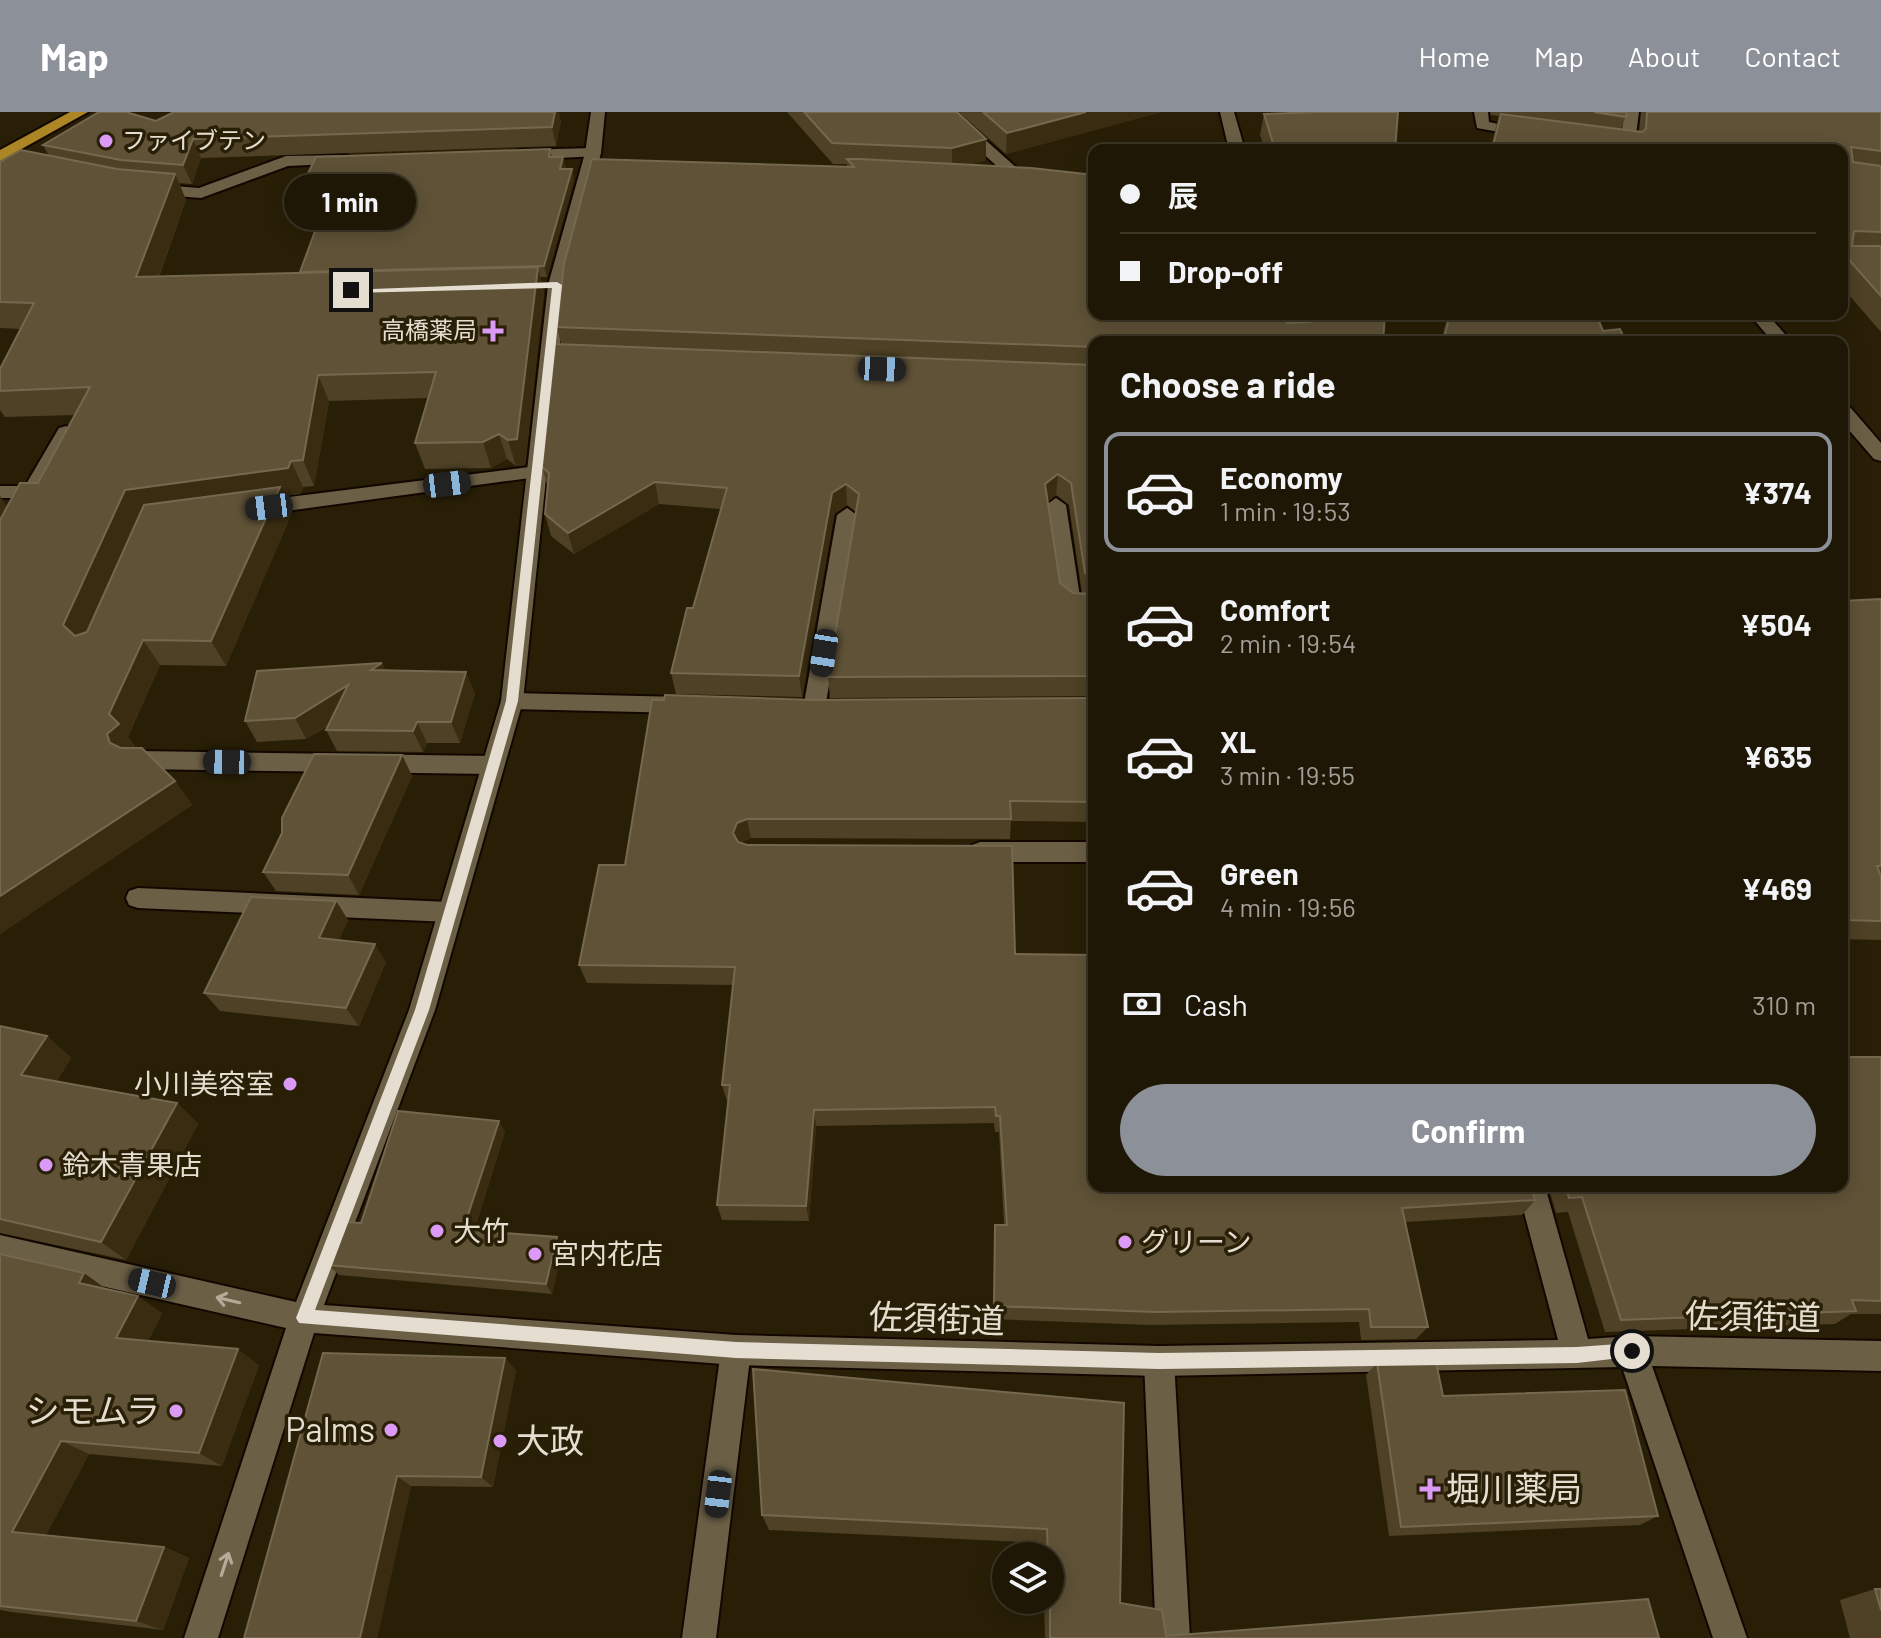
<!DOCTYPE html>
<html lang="en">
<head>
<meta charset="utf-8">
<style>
  body { margin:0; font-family:Barlow,"Noto Sans JP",sans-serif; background:#2c2413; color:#f1f3f6; height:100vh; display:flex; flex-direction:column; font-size:30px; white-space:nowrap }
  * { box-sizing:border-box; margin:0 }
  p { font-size:26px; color:#a19f9a }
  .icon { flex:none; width:44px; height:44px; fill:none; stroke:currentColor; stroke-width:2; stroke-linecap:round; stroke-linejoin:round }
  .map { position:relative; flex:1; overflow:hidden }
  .details { position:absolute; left:1088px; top:224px; width:760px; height:856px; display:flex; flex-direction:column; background:#1f1705; border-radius:16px; box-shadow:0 4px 20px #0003,0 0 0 2px #3c3627 }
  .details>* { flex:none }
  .banner { position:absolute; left:1088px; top:32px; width:760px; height:176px; border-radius:16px; box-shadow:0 4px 20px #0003,0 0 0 2px #3c3627; display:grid; align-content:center; height:176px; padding:0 32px; background:#1f1705 }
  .buttons { position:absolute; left:992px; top:1430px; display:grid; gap:16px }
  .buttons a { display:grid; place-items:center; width:72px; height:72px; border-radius:50%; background:#1f1705; box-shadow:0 4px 20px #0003,0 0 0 2px #3c3627; font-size:40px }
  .end { position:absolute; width:36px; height:36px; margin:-18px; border:10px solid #e5ded0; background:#111; box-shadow:0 0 0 4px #111 }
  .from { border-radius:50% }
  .bubble { position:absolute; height:56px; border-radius:28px; background:#1f1705; box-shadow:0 4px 20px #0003,0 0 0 2px #3c3627; font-size:26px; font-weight:700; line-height:56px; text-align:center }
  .car { position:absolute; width:24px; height:48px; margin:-24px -12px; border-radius:10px; box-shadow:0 0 6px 2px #0007; background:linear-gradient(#222 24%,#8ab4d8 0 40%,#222 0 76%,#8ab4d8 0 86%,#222 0) }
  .banner b { display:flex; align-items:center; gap:28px; height:76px; font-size:30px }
  .banner b+b { border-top:2px solid #3c3627 }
  .banner i { width:20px; height:20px; background:#f1f3f6 }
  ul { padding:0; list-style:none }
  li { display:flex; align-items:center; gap:24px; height:120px; margin:0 16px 12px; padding:0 16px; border:4px solid transparent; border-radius:16px }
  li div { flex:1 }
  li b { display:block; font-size:30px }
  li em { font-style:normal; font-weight:700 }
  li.on { border-color:#8c9099 }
  li>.icon { width:72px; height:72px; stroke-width:1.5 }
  h2 { padding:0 32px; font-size:36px; line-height:96px }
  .pay { display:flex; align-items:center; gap:20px; height:88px; padding:0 32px; font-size:30px }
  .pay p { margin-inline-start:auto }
  .action { display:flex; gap:16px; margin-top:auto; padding:16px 32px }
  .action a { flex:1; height:92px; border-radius:48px; background:#8c9099; color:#fff; font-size:32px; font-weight:700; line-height:92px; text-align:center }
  header { display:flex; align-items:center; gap:48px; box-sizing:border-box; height:112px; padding:0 40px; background:#8c9099; color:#fff }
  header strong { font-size:38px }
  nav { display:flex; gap:44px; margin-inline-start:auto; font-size:28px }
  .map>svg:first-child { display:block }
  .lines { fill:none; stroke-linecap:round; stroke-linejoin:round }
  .service-casing { stroke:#120800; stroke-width:4 }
  .minor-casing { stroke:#120800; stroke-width:4 }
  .trunk-casing { stroke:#120800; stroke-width:4 }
  .service { fill:#6b5f46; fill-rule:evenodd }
  .minor { fill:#6b5f46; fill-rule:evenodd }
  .trunk { fill:#ac8624; fill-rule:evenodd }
  .wall { fill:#4e4125; fill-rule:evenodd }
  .shaded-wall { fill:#392c11 }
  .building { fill:#5f5237; stroke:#74684f; stroke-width:2 }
  .oneway { stroke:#b4ab99 }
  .route { fill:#e5ded0 }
  .poi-dot { fill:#db9af6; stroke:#291f07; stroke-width:3 }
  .labels { text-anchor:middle; stroke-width:7; stroke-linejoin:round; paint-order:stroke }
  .far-poi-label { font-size:24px; fill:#e5ded0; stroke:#291f07; text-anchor:start }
  .poi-label { font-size:28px; fill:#e5ded0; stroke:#291f07; text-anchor:start }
  .near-street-label { font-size:34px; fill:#e5ded0; stroke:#291f07 }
  .near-poi-label { font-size:34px; fill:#e5ded0; stroke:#291f07; text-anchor:end }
</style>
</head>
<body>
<header>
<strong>Map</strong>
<nav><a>Home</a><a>Map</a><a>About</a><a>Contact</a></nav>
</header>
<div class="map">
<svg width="1881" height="1526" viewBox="0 0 1881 1526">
  <rect width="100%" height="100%" fill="#291f07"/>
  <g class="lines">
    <defs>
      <g id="service">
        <path d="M938 0H954L1026 64V70H1014Z"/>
        <path d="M1474 0H1488L1489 10 1534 20 1526 25 1477 16Z"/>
        <path d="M1625 0H1639L1634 38H1618Z"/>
        <path d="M593 36 598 38V44L519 48 511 43 519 38Z"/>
        <path d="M347 43 355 48 352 51 288 54 201 86 149 82 141 77 149 72 199 76 286 44Z"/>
        <path d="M66 314 75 320 10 442 0 449V422L18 386H0V374H25L59 316Z"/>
        <path d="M537 354 547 360 544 364 257 403 247 396 257 389Z"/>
        <path d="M1056 386 1066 393 1080 485 1094 486V500L1071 499 1061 492 1046 393Z"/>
        <path d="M847 396 857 403 825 597 814 605 803 597 837 403Z"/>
        <path d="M512 581 682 585 693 593 682 601 512 597 501 589Z"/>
        <path d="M139 639 491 644 499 647 502 653 499 659 491 662 139 657 131 654 128 648 131 642Z"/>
        <path d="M980 730H1094V750H980L972 747 968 740 972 733Z"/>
        <path d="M138 776 449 790 458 793 461 800 458 807 449 810 138 796 129 793 126 786 129 779Z"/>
        <path d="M736 1223 746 1228 751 1238 716 1526H682L721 1238 726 1228Z"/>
        <path d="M1159 1234 1170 1238 1174 1249 1190 1526H1156L1144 1249 1148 1238Z"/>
      </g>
      <g id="minor">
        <path d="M591 0H605L601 41 566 173 523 589 435 898 324 1193 736 1223 1159 1234 1558 1228 1517 1074H1545L1588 1227 1632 1224 1881 1229V1259L1652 1254 1747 1526H1713L1622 1255 1159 1264 736 1253 314 1221 218 1526H184L286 1216 0 1151V1123L296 1190 409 898 501 589 548 173 585 41Z"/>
        <path d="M1220 0H1234L1245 38H1229Z"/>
        <path d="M1276 202H1294L1302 230H1284Z"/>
        <path d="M1749 202H1767L1792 230H1773Z"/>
        <path d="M1842 292 1849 294 1881 331V349L1874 347 1842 310Z"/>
      </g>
      <path id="trunk" d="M70 0H88L0 49V38Z"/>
    </defs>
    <!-- service casing -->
    <use href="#service" class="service-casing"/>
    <!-- minor casing -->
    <use href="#minor" class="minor-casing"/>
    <!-- trunk casing -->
    <use href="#trunk" class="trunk-casing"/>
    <!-- service -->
    <use href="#service" class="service"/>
    <!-- minor -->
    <use href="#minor" class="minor"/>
    <!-- trunk -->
    <use href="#trunk" class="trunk"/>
  </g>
  <!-- wall -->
  <g class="wall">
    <path d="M787 0H957L986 27V48L968 53 1287 211H1299L1296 202H1385L1383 230H1094V584L830 586 828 565 856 400 847 393 834 402 802 585 676 582 671 561 693 496 721 397 659 392 574 442 551 424 545 402 548 376 542 355 561 232 557 215 847 54V52H833ZM1056 383 1069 393 1082 481H1073L1060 471 1047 390Z"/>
    <path d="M959 0H1161L1006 42Z"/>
    <path d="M1316 0H1398L1395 38H1265L1260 23 1264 2Z"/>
    <path d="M1490 0H1627L1621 17 1639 19 1641 0H1881V220L1842 175V38H1490L1499 4 1491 3Z"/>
    <path d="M156 9H561L556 34 201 46 192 72 179 71 186 88 159 165 301 161 324 95H301L297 84 550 37 552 45 565 57H572L574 68 547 165H540L544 180 525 353 516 354 507 347 491 356 425 357 415 331 428 286 329 289 314 374 303 375 300 382 284 384 292 401 226 554 160 553 128 625 136 636 175 669 192 693 0 822 7 394 38 371 75 303 5 305 0 298V257L21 217 0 216V50L49 44 43 33Z"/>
    <path d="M1448 202H1596L1603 219 1626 230H1441Z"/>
    <path d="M1881 487V828L1842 827V489Z"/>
    <path d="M385 558 475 581 460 631H427L423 640 337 639 326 618 328 614 306 627 257 630 245 609Z"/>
    <path d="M1094 586V710L1011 709 1010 727 751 726 741 730 1015 842 1535 1088 1522 1103 1405 1110 1428 1215 1416 1227 1361 1228 1359 1210 1150 1213 993 1207 995 1113H1004L999 1020H995L994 1011 816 1014 809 1109 722 1108 717 1093 729 989H727L722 973 733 873 587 871 579 853 625 753 664 588Z"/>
    <path d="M402 643 412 664 359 783 276 779 263 760Z"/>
    <path d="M336 789 348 808 339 828 386 850 359 914 220 899 204 881Z"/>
    <path d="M0 914 47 924 71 946 56 970 177 991 198 1012 126 1148 0 1121Z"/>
    <path d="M1881 945V1202H1851L1835 1212 1605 1220 1568 1100 1556 1101 1548 1074H1842Z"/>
    <path d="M505 1020 474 1119 563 1135 552 1182 339 1163 328 1153 361 1111Z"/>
    <path d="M0 1142 107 1177 162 1201 148 1229 259 1253 222 1354 89 1342 46 1423 164 1435 189 1446 163 1518 11 1500 0 1498Z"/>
    <path d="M323 1241 516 1258 493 1375 411 1374 377 1526H244Z"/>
    <path d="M1377 1251 1443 1284 1658 1404 1640 1413 1389 1424 1366 1263Z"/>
    <path d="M1124 1291 1120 1491 1166 1524 1659 1526H1045L1044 1488H1050V1444H1043V1431L769 1418 762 1403Z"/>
    <path d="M1875 1477H1881V1526H1850L1840 1488Z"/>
  </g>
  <!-- shaded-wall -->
  <g class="shaded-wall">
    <path d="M555 0H559L561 9 556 34 552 15Z"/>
    <path d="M1086 0H1161L1006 42 1007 21Z"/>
    <path d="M193 27 201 46 192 72 183 53Z"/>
    <path d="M986 27V48L952 57V36Z"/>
    <path d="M563 45 566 56 562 68 560 57Z"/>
    <path d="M572 57 574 68 547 165 544 154Z"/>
    <path d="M175 62 186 88 149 191 136 165Z"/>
    <path d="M538 155 544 180 525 353 516 354 508 328Z"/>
    <path d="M318 263 329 289 314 374 303 348Z"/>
    <path d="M499 322 507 347 491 356 483 330Z"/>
    <path d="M291 349 303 375 300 382 284 384 292 401 226 554 211 529 275 385 80 538 63 513 125 378Z"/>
    <path d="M1058 362 1056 383 1043 393 1045 372Z"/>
    <path d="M655 370 659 392 574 442 568 421Z"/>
    <path d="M846 372 847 393 834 402 802 585 799 564 832 381Z"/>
    <path d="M0 384 9 397 0 416Z"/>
    <path d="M143 528 160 553 128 625 136 637 125 647 110 631 107 622 109 602Z"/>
    <path d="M382 551 392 573 371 558Z"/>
    <path d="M466 560 475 581 460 631 451 610Z"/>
    <path d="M348 573 358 594 306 627 295 606Z"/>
    <path d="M417 610 427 631 423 640 413 619Z"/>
    <path d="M402 643 412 664 359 783 348 763Z"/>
    <path d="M175 669 192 693 0 822V784Z"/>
    <path d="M747 707 751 726 740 731 736 740 733 721 737 711Z"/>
    <path d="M336 789 348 808 332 844 319 826Z"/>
    <path d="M375 832 386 850 359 914 346 896Z"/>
    <path d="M47 924 71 946 46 985 21 963Z"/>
    <path d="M177 991 198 1012 126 1148 101 1130Z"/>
    <path d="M814 998 816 1014 809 1109 806 1094Z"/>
    <path d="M499 1009 505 1020 471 1129 463 1118Z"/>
    <path d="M557 1125 563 1135 552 1182 546 1172Z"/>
    <path d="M84 1161 109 1179 79 1171Z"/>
    <path d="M138 1184 162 1201 141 1242 116 1226Z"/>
    <path d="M238 1237 259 1253 222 1354 199 1341Z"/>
    <path d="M505 1246 516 1258 493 1375 481 1365Z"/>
    <path d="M61 1329 89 1342 42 1431 12 1420Z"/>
    <path d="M397 1364 411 1374 377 1526H360Z"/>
    <path d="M164 1435 189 1446 163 1518 136 1509Z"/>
  </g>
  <!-- building -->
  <g class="building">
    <path d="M99 0H126L156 9 174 0H555L552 15 193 27 183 53 121 48 43 33Z"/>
    <path d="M804 0H957L986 27 952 36 832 31Z"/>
    <path d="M983 0H1086L1007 21Z"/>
    <path d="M1319 0H1398L1395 38H1275L1264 2Z"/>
    <path d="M1594 0H1627L1626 5Z"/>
    <path d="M1647 0H1881V39L1851 35 1853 50 1881 54V120L1854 119 1852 134H1881V184L1842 140V38H1492L1501 2 1642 20 1646 17Z"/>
    <path d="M550 37 549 45H563L560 57H572L544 154 300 160 328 84H297L316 45Z"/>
    <path d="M21 38 117 57 175 62 136 165 538 155 517 327 508 328 499 322 483 330 415 331 436 260 318 263 303 348 291 349 288 356 125 378 63 513 75 524 87 520 144 393 280 375 211 529 143 528 109 602 119 612 107 622 110 631 121 636H142L175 669 0 784V408L20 371H38L90 275 0 279V257L34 191 0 190V50Z"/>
    <path d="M592 47 854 55 847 47H859L1031 56 1094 63V202H1285L1287 211 1310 210 1307 202H1385L1383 230H1094V235L557 215 564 152Z"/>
    <path d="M1450 202H1596L1603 219 1620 217 1626 230H1443Z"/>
    <path d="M555 232 1094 253V464L1085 461 1071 371 1058 362 1045 372 1060 471 1073 481 1094 482V564L828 565 859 382 846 372 832 381 799 564 671 561 687 496H693L727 376 655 370 568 421 545 402 549 361 542 355Z"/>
    <path d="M1881 487V754H1877L1881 765V809L1842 808V489Z"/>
    <path d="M382 551 371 558 466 560 451 610H417L413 619 326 618 348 573 295 606 245 609 257 559Z"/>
    <path d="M665 583 812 588 1094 586V690L1010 689 1011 707H747L737 711 733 721 738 730 747 733 1012 734 1015 842 1094 843V1074H1531L1535 1088 1402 1096 1428 1215H1371L1369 1197 1155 1200 994 1194 995 1113H1007L1000 1004H996L995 995 814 998 806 1094 717 1093 730 973H722L735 855 579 853 599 753H625L652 588H664Z"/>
    <path d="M314 642 402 643 348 763 263 760 282 721V706Z"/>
    <path d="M251 785 336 789 319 826 375 832 346 896 204 881Z"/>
    <path d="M0 914 47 924 21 963 177 991 101 1130 0 1107Z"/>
    <path d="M1842 945H1881V1189L1852 1188 1856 1199 1621 1208 1582 1085 1569 1086 1566 1074H1842Z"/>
    <path d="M398 999 499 1009 463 1118 557 1125 546 1172 328 1153 345 1110 361 1111Z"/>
    <path d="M0 1142 84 1161 79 1171 138 1184 116 1226 238 1237 199 1341 61 1329 12 1420 164 1435 136 1509 0 1494Z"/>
    <path d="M323 1241 505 1246 481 1365 397 1364 360 1526H244Z"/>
    <path d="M1436 1250 1443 1284 1625 1278 1658 1404 1401 1415 1377 1251Z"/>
    <path d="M753 1257 1124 1291 1120 1491 1162 1498 1166 1524 1648 1487 1659 1526H1050V1444H1048L1047 1417 762 1403Z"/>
    <path d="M1875 1477H1881V1498Z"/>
  </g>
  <!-- one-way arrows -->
  <defs><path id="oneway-shaft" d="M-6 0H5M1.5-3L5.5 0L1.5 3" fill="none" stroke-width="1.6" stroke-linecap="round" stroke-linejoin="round" transform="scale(2)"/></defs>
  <g class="oneway">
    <use href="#oneway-shaft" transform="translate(228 1188) rotate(-167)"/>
    <use href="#oneway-shaft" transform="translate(225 1452) rotate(-72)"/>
  </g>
  <!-- route -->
  <path class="route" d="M557 170 562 173 518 589 429 898 315 1198 736 1230 1159 1241 1577 1235 1632 1231 1640 1239 1638 1244 1577 1251 1159 1257 736 1246 299 1211 296 1206 415 898 506 589 552 176 351 181 346 178Z"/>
  <!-- markers -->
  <g class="poi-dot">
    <circle cx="106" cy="29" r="8"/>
    <path d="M489 207h8v8h8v8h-8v8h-8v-8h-8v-8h8z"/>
    <circle cx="290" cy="972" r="8"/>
    <circle cx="46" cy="1053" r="8"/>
    <circle cx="437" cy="1119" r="8"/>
    <circle cx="1125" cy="1130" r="8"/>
    <circle cx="535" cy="1142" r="8"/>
    <circle cx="176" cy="1299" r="8"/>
    <circle cx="391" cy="1318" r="8"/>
    <circle cx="500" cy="1329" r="8"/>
    <path d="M1426 1365h8v8h8v8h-8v8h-8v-8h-8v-8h8z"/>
  </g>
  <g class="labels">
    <!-- far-poi labels -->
    <g class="far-poi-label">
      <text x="122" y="37">ファイブテン</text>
      <text x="477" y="227" text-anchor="end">高橋薬局</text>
    </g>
    <!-- poi labels -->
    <g class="poi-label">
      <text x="274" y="982" text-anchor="end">小川美容室</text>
      <text x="62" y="1063">鈴木青果店</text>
      <text x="453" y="1129">大竹</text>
      <text x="1141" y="1140">グリーン</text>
      <text x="551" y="1152">宮内花店</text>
    </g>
    <!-- near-street labels -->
    <g class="near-street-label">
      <text transform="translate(1753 1205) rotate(1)" y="12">佐須街道</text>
      <text transform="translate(937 1207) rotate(2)" y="12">佐須街道</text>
    </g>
    <!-- near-poi labels -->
    <g class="near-poi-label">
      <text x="160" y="1311">シモムラ</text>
      <text x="375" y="1330">Palms</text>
      <text x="516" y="1341" text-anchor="start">大政</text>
      <text x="1446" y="1389" text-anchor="start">堀川薬局</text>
    </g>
  </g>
</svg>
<div class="buttons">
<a><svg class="icon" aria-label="layers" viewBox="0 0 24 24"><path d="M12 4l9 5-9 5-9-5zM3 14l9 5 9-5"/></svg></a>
</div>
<i class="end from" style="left:1632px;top:1239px"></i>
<i class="end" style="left:351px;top:178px"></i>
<div class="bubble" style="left:284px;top:62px;width:132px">1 min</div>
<i class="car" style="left:882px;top:257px;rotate:92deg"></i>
<i class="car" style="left:447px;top:372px;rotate:83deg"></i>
<i class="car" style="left:269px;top:395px;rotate:263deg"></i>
<i class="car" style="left:824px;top:541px;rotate:189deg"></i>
<i class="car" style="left:227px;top:650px;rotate:271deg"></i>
<i class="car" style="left:152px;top:1171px;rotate:283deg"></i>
<i class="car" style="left:718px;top:1382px;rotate:187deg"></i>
<div class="banner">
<b><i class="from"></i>辰</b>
<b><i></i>Drop-off</b>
</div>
<section class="details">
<h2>Choose a ride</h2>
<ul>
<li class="on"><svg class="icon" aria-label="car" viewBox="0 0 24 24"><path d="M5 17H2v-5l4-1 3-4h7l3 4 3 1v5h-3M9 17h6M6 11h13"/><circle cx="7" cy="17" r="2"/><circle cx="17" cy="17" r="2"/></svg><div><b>Economy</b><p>1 min · 19:53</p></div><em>¥374</em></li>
<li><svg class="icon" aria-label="car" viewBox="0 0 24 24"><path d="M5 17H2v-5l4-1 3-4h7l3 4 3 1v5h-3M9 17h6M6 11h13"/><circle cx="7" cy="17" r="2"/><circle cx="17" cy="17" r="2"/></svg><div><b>Comfort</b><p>2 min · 19:54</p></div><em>¥504</em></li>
<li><svg class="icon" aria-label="car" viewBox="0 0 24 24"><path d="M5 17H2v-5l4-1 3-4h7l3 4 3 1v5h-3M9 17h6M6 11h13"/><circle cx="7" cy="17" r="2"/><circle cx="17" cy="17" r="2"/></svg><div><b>XL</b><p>3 min · 19:55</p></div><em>¥635</em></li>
<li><svg class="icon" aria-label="car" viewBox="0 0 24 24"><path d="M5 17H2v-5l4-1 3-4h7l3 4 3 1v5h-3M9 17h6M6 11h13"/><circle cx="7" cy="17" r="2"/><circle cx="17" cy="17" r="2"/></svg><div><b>Green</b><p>4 min · 19:56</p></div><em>¥469</em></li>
</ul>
<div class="pay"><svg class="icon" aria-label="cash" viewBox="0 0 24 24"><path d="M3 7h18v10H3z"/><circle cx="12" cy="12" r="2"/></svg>Cash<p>310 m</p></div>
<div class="action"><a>Confirm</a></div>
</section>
</div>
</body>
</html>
